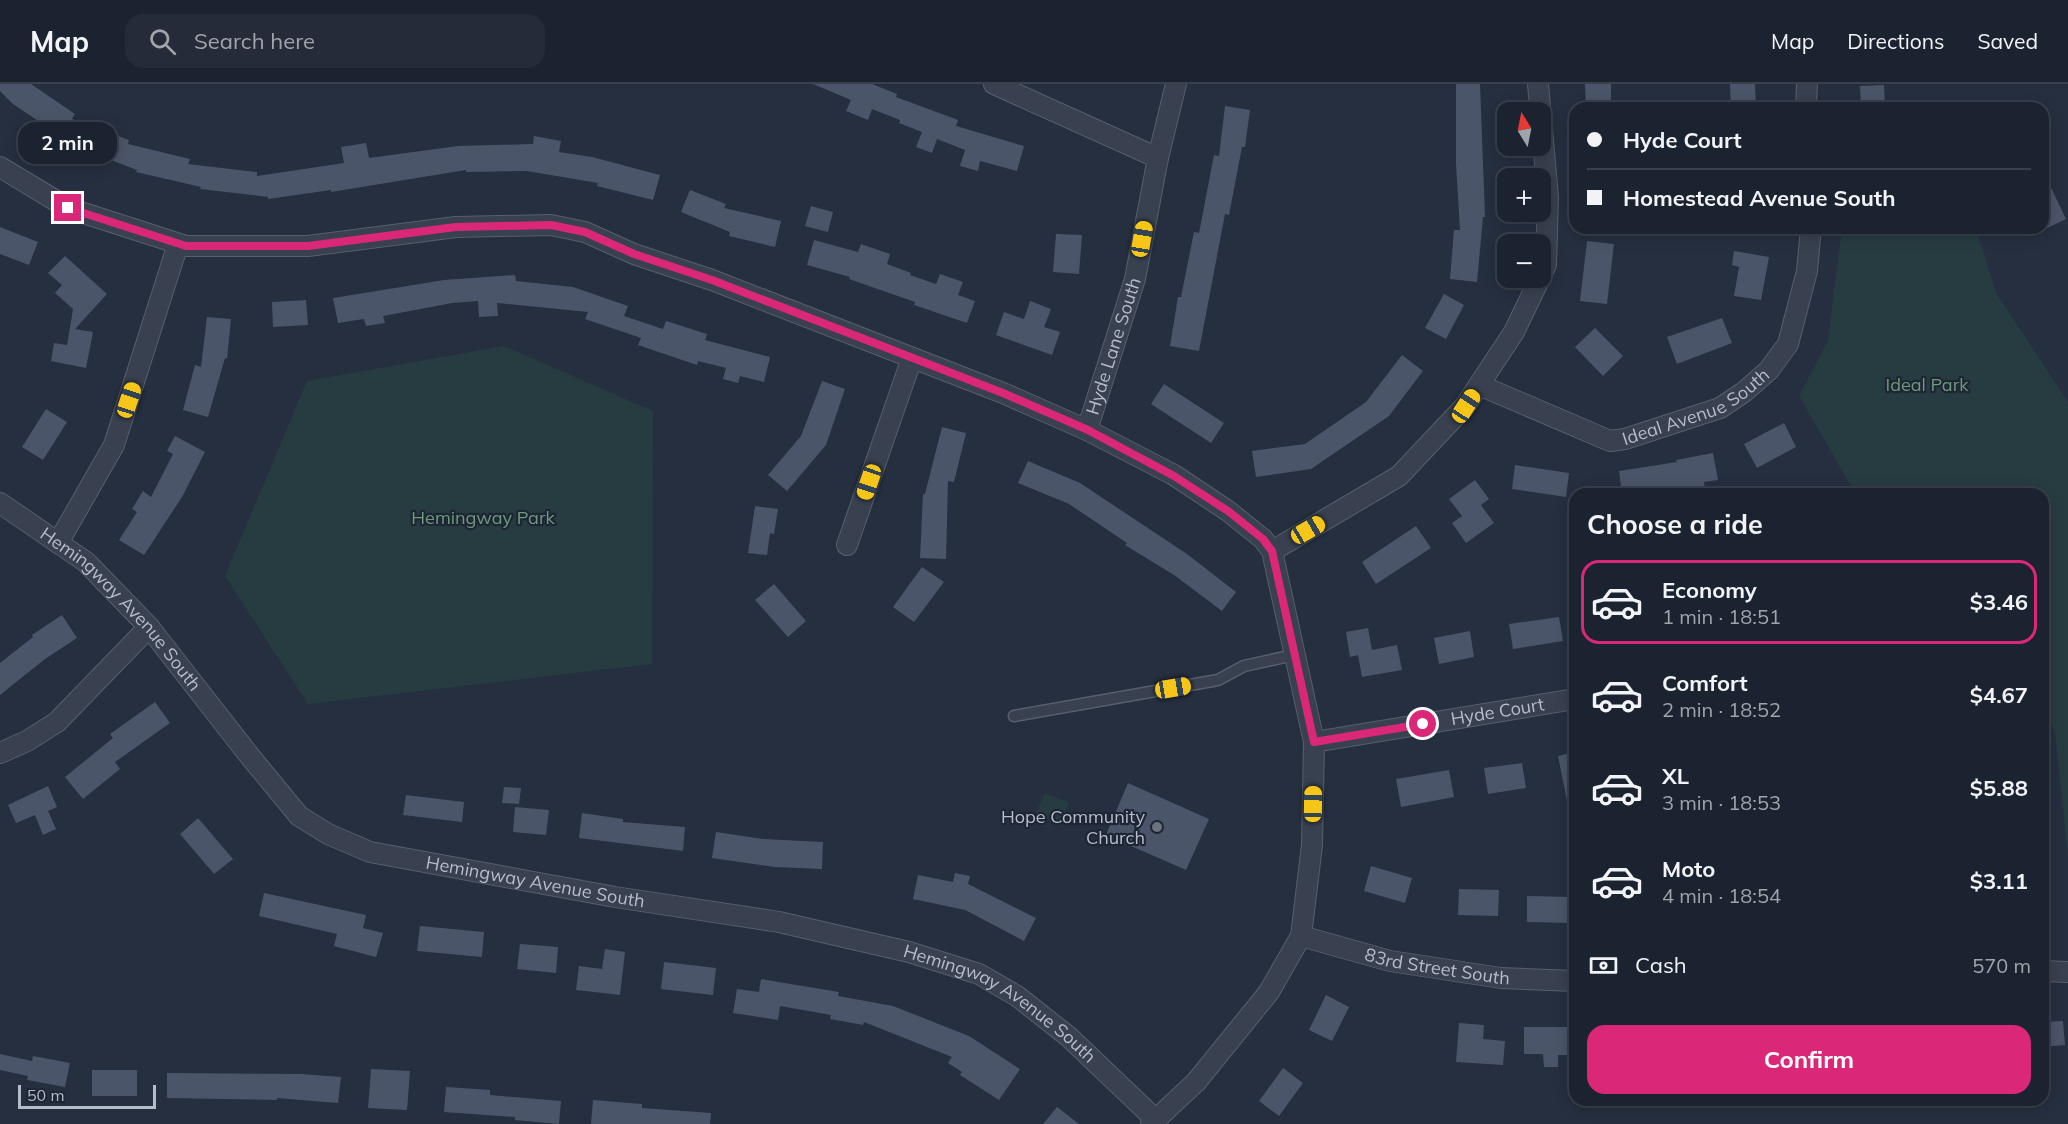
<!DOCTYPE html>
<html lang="en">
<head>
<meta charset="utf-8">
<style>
  body { margin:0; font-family:Mulish,sans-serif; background:#252b38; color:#f1f3f6; height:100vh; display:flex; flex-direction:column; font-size:22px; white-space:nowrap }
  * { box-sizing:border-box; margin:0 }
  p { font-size:20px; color:#a0a4ab }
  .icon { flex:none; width:33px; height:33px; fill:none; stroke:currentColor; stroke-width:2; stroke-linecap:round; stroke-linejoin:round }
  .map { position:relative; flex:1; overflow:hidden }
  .details { position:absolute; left:1569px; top:404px; width:480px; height:618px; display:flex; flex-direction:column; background:#1c2330; border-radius:18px; box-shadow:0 3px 15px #0003,0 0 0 2px #3a404c }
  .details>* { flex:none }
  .top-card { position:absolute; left:1569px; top:18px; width:480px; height:132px; border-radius:18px; box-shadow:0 3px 15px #0003,0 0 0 2px #3a404c; display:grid; align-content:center; height:132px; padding:0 18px; background:#1c2330 }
  .needle { width:39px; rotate:350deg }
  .buttons { position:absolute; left:1497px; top:18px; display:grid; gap:12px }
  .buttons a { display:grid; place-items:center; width:54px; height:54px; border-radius:12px; background:#1c2330; box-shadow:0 3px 15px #0003,0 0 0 2px #3a404c; font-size:30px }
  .scale { position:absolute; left:18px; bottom:15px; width:138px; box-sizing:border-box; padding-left:6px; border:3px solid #b6bcca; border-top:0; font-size:16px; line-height:21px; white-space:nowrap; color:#b6bcca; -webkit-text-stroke:4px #1e2635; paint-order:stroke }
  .end { position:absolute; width:27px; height:27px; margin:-14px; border:8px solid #db2777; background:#fff; box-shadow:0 0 0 3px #fff }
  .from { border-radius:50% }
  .bubble { position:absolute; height:42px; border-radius:18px; background:#1c2330; box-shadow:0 3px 15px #0003,0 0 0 2px #3a404c; font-size:20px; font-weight:700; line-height:42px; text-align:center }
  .car { position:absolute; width:18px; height:36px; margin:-18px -9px; border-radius:8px; box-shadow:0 0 4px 2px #0007; background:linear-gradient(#f5c518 24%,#345 0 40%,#f5c518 0 76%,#345 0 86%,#f5c518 0) }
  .top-card b { display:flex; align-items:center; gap:21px; height:57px; font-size:22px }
  .top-card b+b { border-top:2px solid #3a404c }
  .top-card i { width:15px; height:15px; background:#f1f3f6 }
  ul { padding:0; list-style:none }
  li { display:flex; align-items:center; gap:18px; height:84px; margin:0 12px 9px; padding:0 6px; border:3px solid transparent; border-radius:18px }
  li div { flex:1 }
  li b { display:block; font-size:22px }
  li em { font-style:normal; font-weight:700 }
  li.current { border-color:#db2777 }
  li>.icon { width:54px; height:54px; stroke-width:1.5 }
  h2 { padding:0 18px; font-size:27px; line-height:72px }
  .pay { display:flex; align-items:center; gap:15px; height:66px; padding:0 18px; font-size:22px }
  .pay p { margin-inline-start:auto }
  .button { display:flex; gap:12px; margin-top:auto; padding:12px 18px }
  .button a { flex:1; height:69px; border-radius:18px; background:#db2777; color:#fff; font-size:24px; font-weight:700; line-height:69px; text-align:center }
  header { display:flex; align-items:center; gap:36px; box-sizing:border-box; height:84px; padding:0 30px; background:#1c2330; border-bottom:2px solid #3a404c }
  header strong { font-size:28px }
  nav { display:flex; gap:33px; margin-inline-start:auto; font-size:21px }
  .search { width:420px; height:54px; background:#252b38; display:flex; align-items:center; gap:15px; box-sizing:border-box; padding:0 21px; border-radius:18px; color:#a0a4ab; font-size:22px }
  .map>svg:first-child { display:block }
  .green { fill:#273c41 }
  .building { fill:#4b5569 }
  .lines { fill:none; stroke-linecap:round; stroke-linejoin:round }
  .service-casing { stroke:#575f6d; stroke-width:13 }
  .minor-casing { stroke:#575f6d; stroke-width:22 }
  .service { stroke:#394150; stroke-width:10 }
  .minor { stroke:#394150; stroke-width:20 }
  .route { stroke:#db2777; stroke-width:8 }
  .worship-dot { fill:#6b7280; stroke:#1e2635; stroke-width:2 }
  .labels { text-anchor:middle; stroke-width:4.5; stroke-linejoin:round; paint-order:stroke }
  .street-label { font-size:18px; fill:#b6bcca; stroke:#1e2635 }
  .park-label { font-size:18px; fill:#6d9b7b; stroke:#1e2635 }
  .poi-label { font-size:18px; fill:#b6bcca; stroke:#1e2635; text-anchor:end }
</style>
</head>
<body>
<header>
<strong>Map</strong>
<div class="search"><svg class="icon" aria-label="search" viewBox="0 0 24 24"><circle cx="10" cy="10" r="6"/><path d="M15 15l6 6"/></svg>Search here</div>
<nav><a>Map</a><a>Directions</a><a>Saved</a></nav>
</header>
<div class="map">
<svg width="2068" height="1040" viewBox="0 0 2068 1040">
  <rect width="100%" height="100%" fill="#252f40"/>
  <!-- green -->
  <g class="green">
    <path d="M1842 144H1976L1996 209 2068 318V771L2055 649 2043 626V410L1855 409 1799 312 1828 256Z"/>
    <path d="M504 262 653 327 652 580 308 620 225 492 307 297Z"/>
    <path d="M1045 709 1069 719 1060 739 1036 729Z"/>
  </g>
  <!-- building -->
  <g class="building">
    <path d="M0 0H31L75 30 72 35 129 56 128 60 190 75 188 80 257 88V92L344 79 341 63 366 59 369 74 458 62 533 60 534 52 561 57 559 68 592 73 660 91 653 116 597 102 598 99 527 87 466 88V86L331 108V106L268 115V113L200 105 201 103 136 88 137 86 77 63 13 20 0 7Z"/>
    <path d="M813 0H872L897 10 896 13 958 36 956 42 1024 62 1017 87 980 77 978 87 960 82 965 66 937 55 932 69 916 63 922 48 899 39 900 36 872 25 868 36 846 27 851 16Z"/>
    <path d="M1456 0H1480L1485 133H1483L1477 198 1450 195 1454 146H1460L1456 80Z"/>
    <path d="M1585 0H1611V24H1586Z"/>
    <path d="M1730 0H1755L1756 24H1731Z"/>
    <path d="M1884 1 1885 24H1861L1860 2Z"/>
    <path d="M1225 22 1250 26 1245 63H1242L1229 131 1225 130 1199 267 1170 262 1178 213H1181L1194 148 1199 149 1214 71 1219 72Z"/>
    <path d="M2043 87 2066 135 2043 146Z"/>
    <path d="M690 106 726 120 724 124 781 137 775 163 729 152 730 148 681 128Z"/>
    <path d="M811 122 833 128 828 148 805 142Z"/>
    <path d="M0 143 38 158 29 181 0 170Z"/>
    <path d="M1056 150 1082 151 1079 190 1053 188Z"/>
    <path d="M814 156 858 168 861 160 890 170 887 180 911 189 910 191 936 200 940 190 963 198 958 211 975 217 967 239 914 221 915 218 849 195 850 193 807 181Z"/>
    <path d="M1587 157 1614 160 1607 220 1580 217Z"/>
    <path d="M1734 167 1769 173 1761 216 1734 212 1739 183 1732 181Z"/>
    <path d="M65 172 107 210 75 245 93 248 86 284 51 277 54 259 67 261 73 225 55 209 62 201 48 189Z"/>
    <path d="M515 191 516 197 573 203 628 222 624 232 663 245 666 237 707 250 705 256 770 273 764 298 740 292 738 299 723 295 726 284 698 277 697 281 638 261 641 254 585 235 588 228 497 219 498 232 479 233 478 217 452 219 394 230 383 232 385 239 366 242 364 235 338 239 333 214 444 196Z"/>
    <path d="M1444 210 1464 221 1446 255 1425 244Z"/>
    <path d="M306 216 308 241 273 243 272 218Z"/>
    <path d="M1030 217 1051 225 1044 243 1060 248 1052 271 996 251 1004 228 1024 235Z"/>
    <path d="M207 233 231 235 227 275 225 274 208 333 183 326 195 281 201 283Z"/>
    <path d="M1722 234 1732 259 1677 280 1667 253Z"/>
    <path d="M1595 244 1623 272 1603 292 1575 263Z"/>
    <path d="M1402 271 1423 287 1389 332 1311 385 1256 393 1252 367 1305 360 1366 318Z"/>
    <path d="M822 297 845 305 826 361 787 407 768 391 801 352Z"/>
    <path d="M1164 300 1224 339 1211 359 1151 320Z"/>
    <path d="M46 325 67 338 43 376 22 363Z"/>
    <path d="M1784 339 1796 363 1757 384 1744 360Z"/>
    <path d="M942 343 966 349 954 398 948 397 946 475 920 474 923 410H925Z"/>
    <path d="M175 352 205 368 182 413 144 471 119 456 137 428 132 425 143 407 151 413 173 370 167 367Z"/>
    <path d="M1713 369 1718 396 1704 398 1705 405 1683 409 1682 403 1642 410H1622L1619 387 1677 378 1676 376Z"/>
    <path d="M1028 377 1080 399 1187 470 1236 508 1222 527 1174 491 1125 461 1127 459 1069 420 1018 399Z"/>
    <path d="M1515 381 1569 389 1566 413 1512 405Z"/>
    <path d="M1475 396 1489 415 1481 421 1494 439 1466 459 1452 439 1462 432 1449 415Z"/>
    <path d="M755 422 778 425 774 450 770 449 767 471 748 469Z"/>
    <path d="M1416 442 1431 464 1376 500 1362 478Z"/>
    <path d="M922 483 944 498 914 538 893 523Z"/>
    <path d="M774 500 806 537 788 553 755 516Z"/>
    <path d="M62 531 77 554 45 575 0 611V579L33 553 32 551Z"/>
    <path d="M1559 533 1563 557 1513 565 1509 540Z"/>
    <path d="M1368 544 1372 566 1397 561 1402 586 1362 593 1358 571 1350 573 1346 548Z"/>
    <path d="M1470 547 1474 573 1439 580 1434 554Z"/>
    <path d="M155 618 170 639 115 678 120 685 83 715 65 693 113 654 110 650Z"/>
    <path d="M1575 668V721L1568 722 1558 672Z"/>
    <path d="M1522 679 1526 704 1488 710 1484 684Z"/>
    <path d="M1449 686 1454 713 1401 723 1396 695Z"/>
    <path d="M1128 699 1209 735 1186 786 1106 751Z"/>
    <path d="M48 702 57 723 48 727 56 745 43 751 35 731 16 739 8 721Z"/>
    <path d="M504 703 521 704 519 720 502 719Z"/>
    <path d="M406 711 464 718 462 738 403 731Z"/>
    <path d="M515 723 549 726 546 751 513 748Z"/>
    <path d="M582 729 623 735V738L685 743 683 767 579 754Z"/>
    <path d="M198 734 233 775 214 790 180 750Z"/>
    <path d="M716 748 763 755 823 758 822 785 775 783 712 774Z"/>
    <path d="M1371 782 1412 794 1405 819 1364 807Z"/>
    <path d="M955 789 970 792 968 800 1036 834 1024 857 965 826 913 815 918 791 953 798Z"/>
    <path d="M1459 805 1499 806 1498 832 1458 831Z"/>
    <path d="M264 809 366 831 363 844 383 849 376 873 334 862 337 850 259 832Z"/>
    <path d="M1527 812 1575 813V839L1527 838Z"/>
    <path d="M420 842 484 848 482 873 417 867Z"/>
    <path d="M520 860 558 863 556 889 517 885Z"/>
    <path d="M605 865 625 868 620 911 576 906 579 882 602 885Z"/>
    <path d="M664 878 716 884 713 911 661 905Z"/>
    <path d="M761 895 839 908 838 912 893 922 969 952 1020 985 999 1016 960 991 962 988 948 979 952 973 864 938 863 941 830 935 831 931 780 922 778 936 733 929 737 905 759 908Z"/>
    <path d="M1326 911 1349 923 1332 957 1309 946Z"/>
    <path d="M2063 937 2065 961 2043 963V938Z"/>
    <path d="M1459 939 1484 941 1483 955 1505 957 1503 981 1456 978Z"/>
    <path d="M1524 943H1575V971H1558V983H1544L1543 970H1524Z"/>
    <path d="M0 970 32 977 33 972 70 979 65 1003 27 996 28 992 0 986Z"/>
    <path d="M1283 984 1303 999 1279 1032 1259 1017Z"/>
    <path d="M371 985 410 987 407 1026 368 1024Z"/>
    <rect x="92" y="986" width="45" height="26"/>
    <path d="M167 989 302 990 341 993 338 1019 277 1014V1016L167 1014Z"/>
    <path d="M446 1003 490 1006V1011L561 1017 559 1040 515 1036V1033L444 1028Z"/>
    <path d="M593 1016 642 1020V1024L711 1029 710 1040H591Z"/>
    <path d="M1057 1023 1079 1040H1043Z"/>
  </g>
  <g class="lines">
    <defs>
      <path id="service" d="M1014 632 1218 596 1244 582 1294 571"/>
      <g id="minor">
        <path d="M994 0 1158 74"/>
        <path d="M1538 0 1548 113 1546 181 1540 192"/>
        <path d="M1806 24 1807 0"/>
        <path d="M0 83 68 124 186 162H308L456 143 551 141 585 148 634 170 712 196 1003 309 1087 346 1174 391 1228 427 1263 455 1272 467 1314 658 1312 761 1301 852 1269 908 1196 998 1151 1040"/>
        <path id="s1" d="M1479 301 1610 357 1625 355 1720 324 1744 308 1769 286 1788 260 1807 187 1811 144"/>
        <path id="s2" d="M1087 346 1135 195 1158 74 1176 0"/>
        <path id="s3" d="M0 419 86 478 149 543 248 670 299 732 328 750 370 768 615 813 779 838 909 868 979 890 1017 912 1069 953 1156 1036"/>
        <path d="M58 459 114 361 178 160"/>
        <path d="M847 461 912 274"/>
        <path d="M1272 467 1399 392 1465 322 1514 248 1540 194"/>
        <path id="s4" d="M1314 658 1575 615"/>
        <path d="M0 669 27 657 57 638 149 543"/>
        <path id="s5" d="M1301 852 1390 877 1501 894 1575 897"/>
        <path d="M2043 887 2068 888"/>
      </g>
    </defs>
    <!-- service casing -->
    <use href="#service" class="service-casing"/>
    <!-- minor casing -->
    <use href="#minor" class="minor-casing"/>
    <!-- service -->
    <use href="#service" class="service"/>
    <!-- minor -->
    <use href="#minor" class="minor"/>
  </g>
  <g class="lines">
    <!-- route -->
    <path class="route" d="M68 124 186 162H308L456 143 551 141 585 148 634 170 712 196 1003 309 1088 346 1174 392 1228 427 1263 455 1272 467 1314 658 1423 640"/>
  </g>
  <!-- markers -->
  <circle class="worship-dot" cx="1157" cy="743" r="6"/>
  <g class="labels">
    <!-- street labels -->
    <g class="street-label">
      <text dy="6" stroke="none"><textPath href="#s2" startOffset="88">Hyde Lane South</textPath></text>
      <text dy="6" stroke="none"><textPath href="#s1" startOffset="236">Ideal Avenue South</textPath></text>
      <text dy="6" stroke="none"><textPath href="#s3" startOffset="162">Hemingway Avenue South</textPath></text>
      <text dy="6" stroke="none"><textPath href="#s4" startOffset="186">Hyde Court</textPath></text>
      <text dy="6" stroke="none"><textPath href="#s3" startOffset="684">Hemingway Avenue South</textPath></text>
      <text dy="6" stroke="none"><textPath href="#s5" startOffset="140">83rd Street South</textPath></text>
      <text dy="6" stroke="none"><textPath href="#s3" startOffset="1170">Hemingway Avenue South</textPath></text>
    </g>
    <!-- park labels -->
    <g class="park-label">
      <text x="1927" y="307">Ideal Park</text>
      <text x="483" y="440">Hemingway Park</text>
    </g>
    <!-- poi labels -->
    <g class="poi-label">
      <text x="1145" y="739">Hope Community<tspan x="1145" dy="21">Church</tspan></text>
    </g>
  </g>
</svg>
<div class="buttons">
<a><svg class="needle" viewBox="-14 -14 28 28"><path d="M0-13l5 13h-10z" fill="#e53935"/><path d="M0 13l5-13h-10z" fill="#a0a4ab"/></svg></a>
<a>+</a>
<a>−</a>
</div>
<div class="scale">50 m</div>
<i class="end from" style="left:1423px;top:640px"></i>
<i class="end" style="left:68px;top:124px"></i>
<div class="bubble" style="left:18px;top:38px;width:99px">2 min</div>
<i class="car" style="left:1142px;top:155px;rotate:10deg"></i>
<i class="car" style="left:129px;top:316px;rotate:18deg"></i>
<i class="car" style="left:1466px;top:322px;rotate:33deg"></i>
<i class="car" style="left:869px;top:398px;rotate:199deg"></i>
<i class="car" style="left:1308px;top:446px;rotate:60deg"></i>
<i class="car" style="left:1173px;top:604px;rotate:80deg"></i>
<i class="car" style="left:1313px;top:720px;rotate:1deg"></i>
<div class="top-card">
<b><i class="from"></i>Hyde Court</b>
<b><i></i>Homestead Avenue South</b>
</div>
<section class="details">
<h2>Choose a ride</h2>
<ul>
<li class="current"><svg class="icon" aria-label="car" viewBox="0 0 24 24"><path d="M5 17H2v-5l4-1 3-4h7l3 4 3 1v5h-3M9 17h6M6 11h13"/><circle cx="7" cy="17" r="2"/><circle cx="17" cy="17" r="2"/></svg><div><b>Economy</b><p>1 min · 18:51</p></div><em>$3.46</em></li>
<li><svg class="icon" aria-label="car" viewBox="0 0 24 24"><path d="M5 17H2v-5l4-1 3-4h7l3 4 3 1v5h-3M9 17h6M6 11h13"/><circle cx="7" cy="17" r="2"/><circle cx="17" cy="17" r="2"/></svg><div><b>Comfort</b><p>2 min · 18:52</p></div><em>$4.67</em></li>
<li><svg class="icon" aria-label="car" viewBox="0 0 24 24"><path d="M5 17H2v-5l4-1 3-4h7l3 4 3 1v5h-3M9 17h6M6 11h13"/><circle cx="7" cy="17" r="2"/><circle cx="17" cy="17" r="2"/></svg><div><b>XL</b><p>3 min · 18:53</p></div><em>$5.88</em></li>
<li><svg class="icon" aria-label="car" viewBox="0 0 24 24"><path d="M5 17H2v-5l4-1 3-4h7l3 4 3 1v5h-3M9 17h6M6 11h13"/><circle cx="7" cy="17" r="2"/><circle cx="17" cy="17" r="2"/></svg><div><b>Moto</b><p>4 min · 18:54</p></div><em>$3.11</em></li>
</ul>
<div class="pay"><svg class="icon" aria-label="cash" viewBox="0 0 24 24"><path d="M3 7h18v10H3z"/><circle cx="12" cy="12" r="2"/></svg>Cash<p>570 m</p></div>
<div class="button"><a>Confirm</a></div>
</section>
</div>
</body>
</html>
